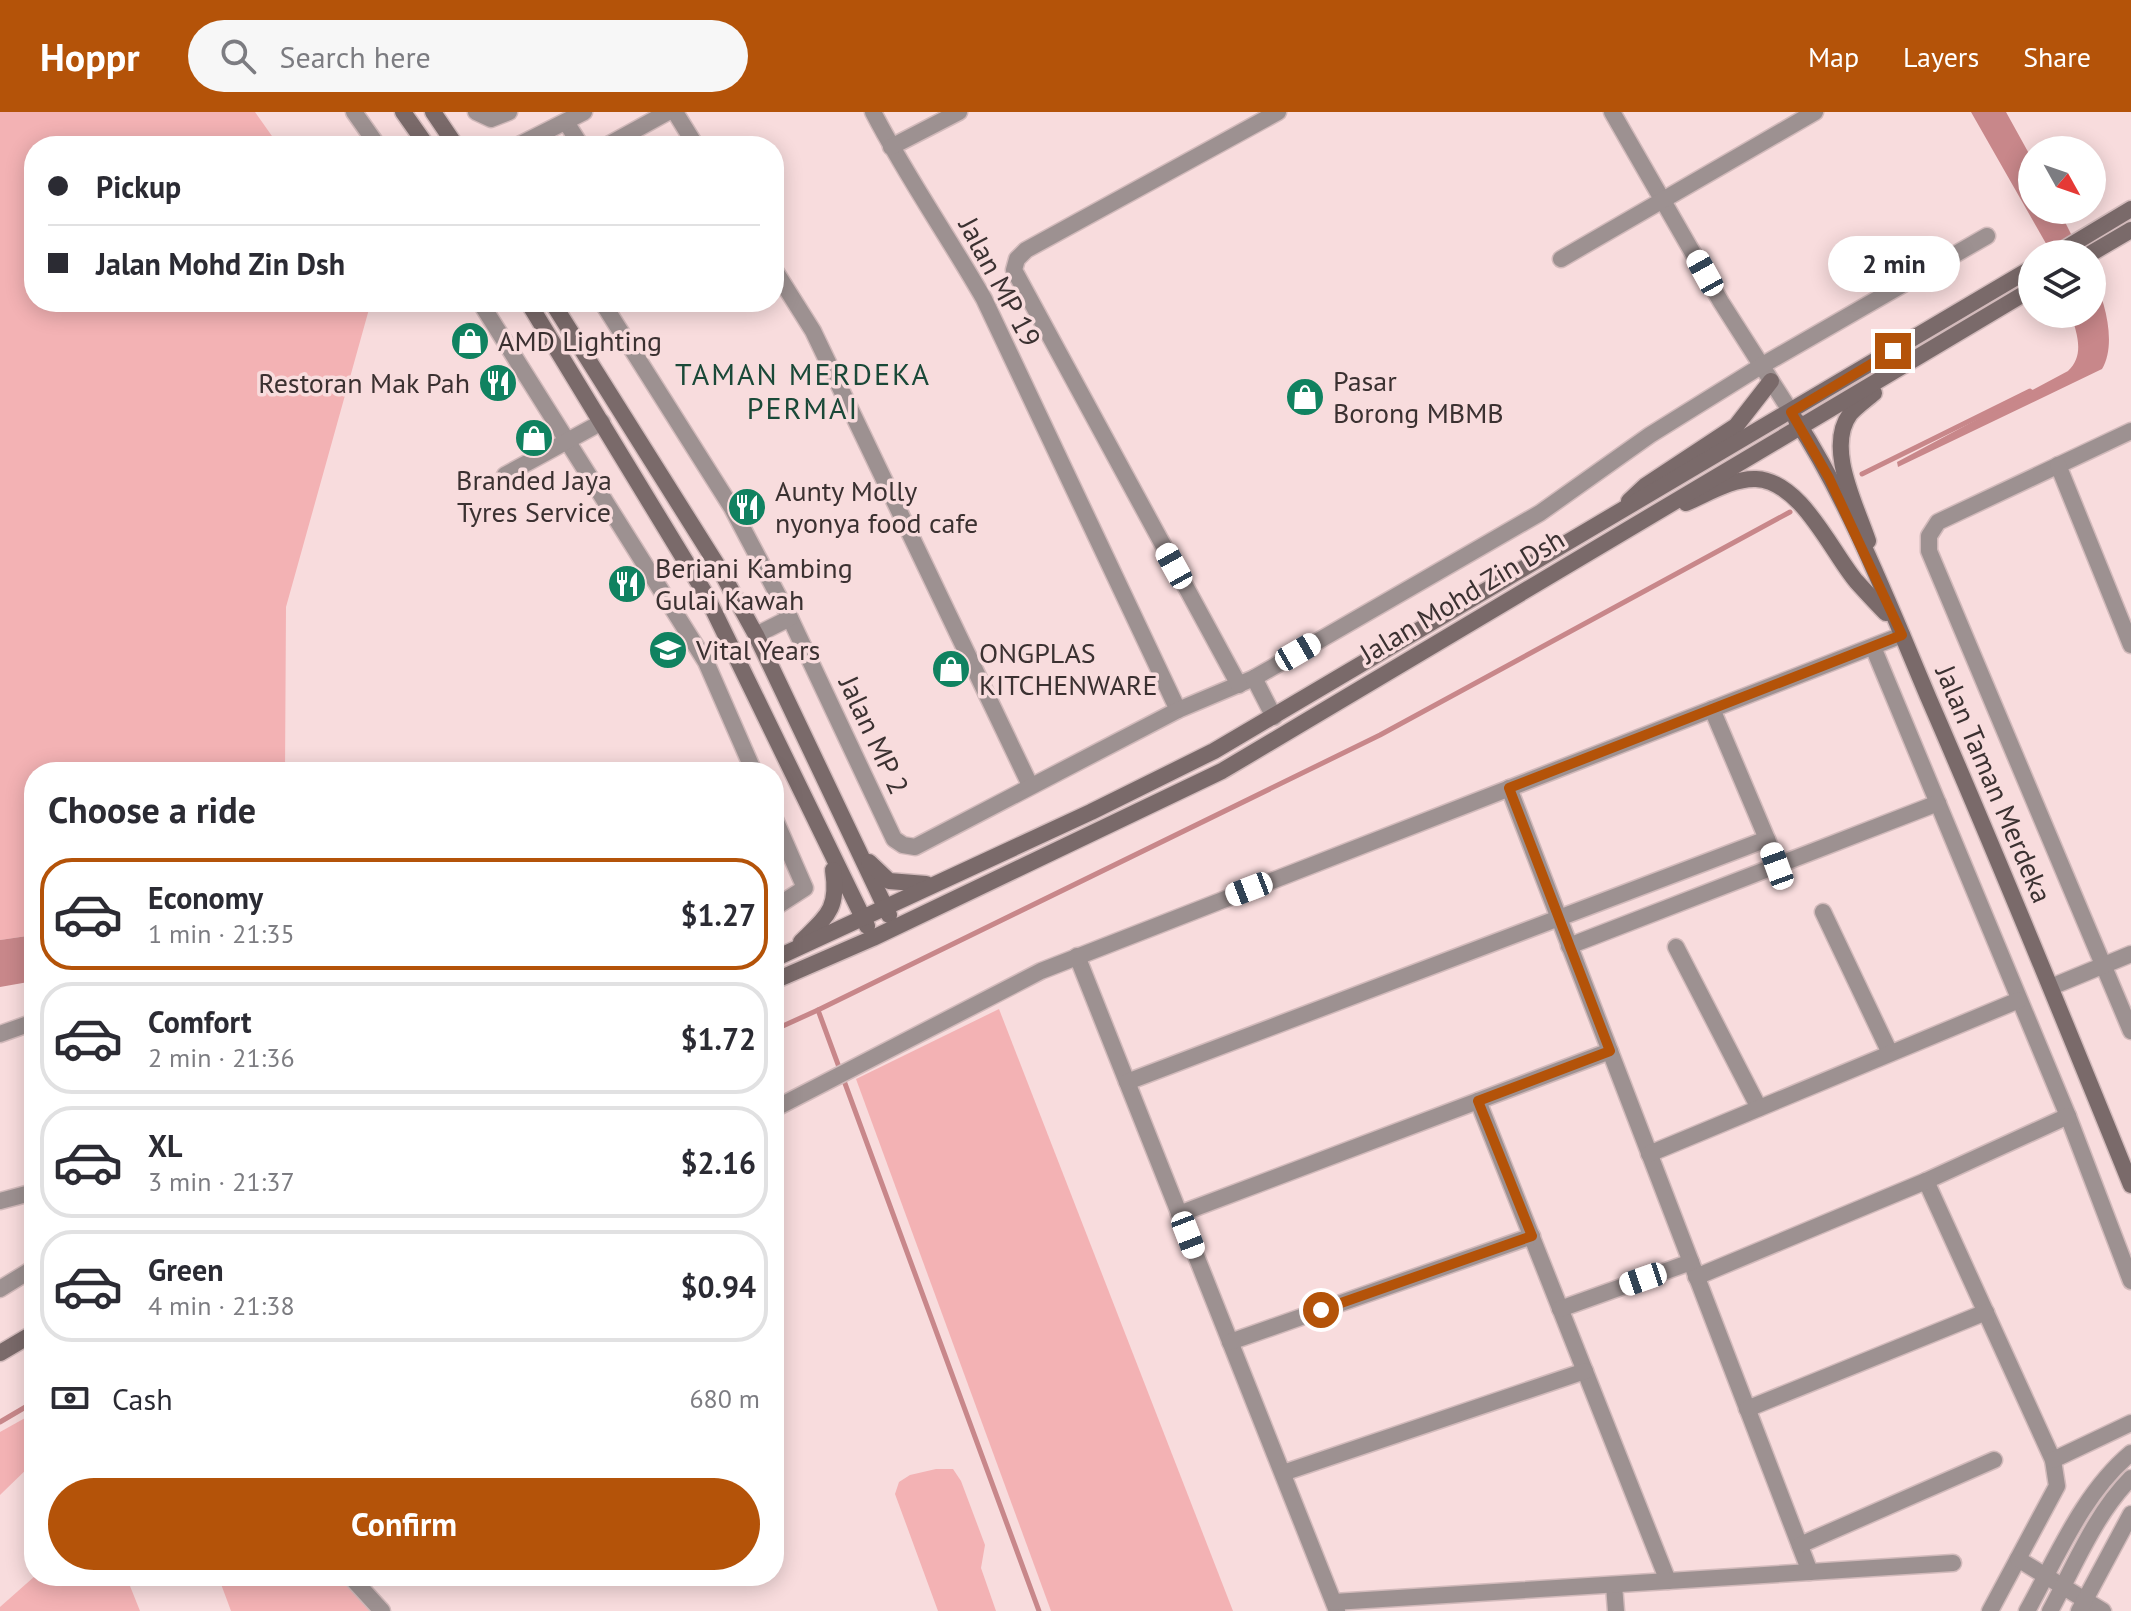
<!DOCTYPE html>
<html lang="en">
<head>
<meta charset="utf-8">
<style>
  body { margin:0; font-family:"PT Sans",sans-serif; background:#f7f7f7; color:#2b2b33; height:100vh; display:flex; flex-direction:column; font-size:30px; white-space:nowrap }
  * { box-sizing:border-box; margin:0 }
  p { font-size:26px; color:#7c7c81 }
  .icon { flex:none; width:44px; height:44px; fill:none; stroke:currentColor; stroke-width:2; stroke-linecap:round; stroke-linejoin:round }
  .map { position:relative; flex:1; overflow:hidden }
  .details { position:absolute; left:24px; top:650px; width:760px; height:824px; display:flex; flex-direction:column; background:#fff; border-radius:32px; box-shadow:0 4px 20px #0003 }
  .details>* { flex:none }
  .hud { position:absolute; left:24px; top:24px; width:760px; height:176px; border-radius:32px; box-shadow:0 4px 20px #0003; display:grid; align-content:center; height:176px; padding:0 24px; background:#fff }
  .needle { width:52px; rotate:130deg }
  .controls { position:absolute; left:2018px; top:24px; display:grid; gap:16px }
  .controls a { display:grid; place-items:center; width:88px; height:88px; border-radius:50%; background:#fff; box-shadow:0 4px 20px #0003; font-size:40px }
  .end { position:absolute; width:36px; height:36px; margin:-18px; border:10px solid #b45309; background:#fff; box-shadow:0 0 0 4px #fff }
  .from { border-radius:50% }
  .bubble { position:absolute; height:56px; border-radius:28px; background:#fff; box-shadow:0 4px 20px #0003; font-size:26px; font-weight:700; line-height:56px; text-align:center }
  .car { position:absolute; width:24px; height:48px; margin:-24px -12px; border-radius:10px; box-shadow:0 0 6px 2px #0007; background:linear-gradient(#fff 24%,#345 0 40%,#fff 0 76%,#345 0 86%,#fff 0) }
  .hud b { display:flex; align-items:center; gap:28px; height:76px; font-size:30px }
  .hud b+b { border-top:2px solid #e1e1e2 }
  .hud i { width:20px; height:20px; background:#2b2b33 }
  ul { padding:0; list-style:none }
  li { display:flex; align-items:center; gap:24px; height:112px; margin:0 16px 12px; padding:0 8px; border:4px solid #e1e1e2; border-radius:32px }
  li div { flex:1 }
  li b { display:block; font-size:30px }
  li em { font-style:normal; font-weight:700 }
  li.active { border-color:#b45309 }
  li>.icon { width:72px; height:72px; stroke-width:1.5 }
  h2 { padding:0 24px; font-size:36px; line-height:96px }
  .pay { display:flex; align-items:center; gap:20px; height:88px; padding:0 24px; font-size:30px }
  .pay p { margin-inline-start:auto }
  .primary-button { display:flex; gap:16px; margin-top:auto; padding:16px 24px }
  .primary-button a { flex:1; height:92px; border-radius:48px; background:#b45309; color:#fff; font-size:32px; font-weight:700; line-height:92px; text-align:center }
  header { display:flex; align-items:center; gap:48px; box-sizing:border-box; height:112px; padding:0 40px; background:#b45309; color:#fff }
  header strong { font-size:38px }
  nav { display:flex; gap:44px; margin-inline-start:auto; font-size:28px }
  .search { width:560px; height:72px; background:#f7f7f7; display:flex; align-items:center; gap:20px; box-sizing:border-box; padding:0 28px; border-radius:44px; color:#7c7c81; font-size:30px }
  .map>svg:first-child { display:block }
  .green { fill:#f3b2b4 }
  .water { fill:#c8878a }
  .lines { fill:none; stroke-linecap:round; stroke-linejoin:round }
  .stream { stroke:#c8878a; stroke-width:5 }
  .minor-casing { stroke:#d2babb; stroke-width:19 }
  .tertiary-casing { stroke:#d2babb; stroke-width:19 }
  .secondary-casing { stroke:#d2babb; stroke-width:19 }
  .minor { stroke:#9d9191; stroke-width:16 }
  .tertiary { stroke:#9d9191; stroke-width:16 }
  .secondary { stroke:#7a6a6a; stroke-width:16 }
  .route { stroke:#b45309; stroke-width:10 }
  .labels { text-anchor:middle; stroke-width:7; stroke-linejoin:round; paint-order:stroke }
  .street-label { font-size:28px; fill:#3b3131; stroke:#f8dcdd }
  .poi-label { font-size:28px; fill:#3b3131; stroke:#f8dcdd; text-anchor:start }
  .neighbourhood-label { font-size:30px; letter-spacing:2px; fill:#1a4938; stroke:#f8dcdd }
</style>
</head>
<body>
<header>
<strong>Hoppr</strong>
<div class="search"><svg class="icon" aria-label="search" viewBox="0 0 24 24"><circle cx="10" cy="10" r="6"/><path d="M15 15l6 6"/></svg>Search here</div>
<nav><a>Map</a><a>Layers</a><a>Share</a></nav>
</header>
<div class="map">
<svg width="2131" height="1499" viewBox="0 0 2131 1499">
  <rect width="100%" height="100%" fill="#f8dcdd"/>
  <!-- green -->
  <g class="green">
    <path d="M0 0H255L279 34H34V190H371L286 495 285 660H34V823L0 828Z"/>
    <path d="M999 897 1233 1499H1051L856 967Z"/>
    <path d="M34 1301V1350L0 1383V1320Z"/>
    <path d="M936 1357H953L961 1369 985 1433 981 1456 996 1499H938L895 1382 899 1370 910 1363Z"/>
    <path d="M35 1464H126L140 1499H0V1495Z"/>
    <path d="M208 1464H340L372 1499H231L221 1472Z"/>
  </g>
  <!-- water -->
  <g class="water">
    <path d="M1971 0H2006L2032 47V98H2059L2081 142H2052Z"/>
    <path d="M2092 163C2105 188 2117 232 2102 257L1898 355 1897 350 2068 259C2085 243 2077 222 2071 202H2092Z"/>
    <path d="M34 823V869L0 875V828Z"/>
  </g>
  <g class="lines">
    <!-- stream -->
    <g class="stream">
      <path d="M1862 362 2030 279"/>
      <path d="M774 918 818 898"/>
      <path d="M0 1310 34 1290"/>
      <path d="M1039 1499 818 898 1380 623 1790 400"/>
    </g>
    <defs>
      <g id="minor">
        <path d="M354 0 378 34"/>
        <path d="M476 0 491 7 509 0"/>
        <path d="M675 0 696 34"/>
        <path d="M873 0C906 64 948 124 984 187L1178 598"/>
        <path d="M1612 0 1721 190 1791 300"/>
        <path d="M566 10 581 34"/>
        <path d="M517 34 584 0"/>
        <path d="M606 34 668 0"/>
        <path d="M891 35 959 0"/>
        <path d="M1561 147 1815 0"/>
        <path d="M774 157 813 219 1030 673"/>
        <path d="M480 190 706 550 754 660"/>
        <path d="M602 190 732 396 790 506 894 727 903 733 915 735 1178 598 1254 566 1540 401 1650 323 1761 254 1987 124"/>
        <path d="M2131 319 1938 410 1929 424V439L2131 919"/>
        <path d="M2058 353 2131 533"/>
        <path d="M505 363 602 310"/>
        <path d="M756 523 790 506"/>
        <path d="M1873 535 2068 1004 2131 1169"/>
        <path d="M1254 566 1274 605"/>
        <path d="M1239 573 1014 158 1017 147 1026 138 1278 0"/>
        <path d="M1712 597 1767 727"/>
        <path d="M1509 676 1810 1460"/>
        <path d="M774 705 805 776 774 796"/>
        <path d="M1823 800 1890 941"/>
        <path d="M1569 834 1938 691"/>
        <path d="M1676 835 1759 996"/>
        <path d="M1077 844 1337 1499"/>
        <path d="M2051 875 2131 842"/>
        <path d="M0 922 34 910"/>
        <path d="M1127 970 1767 727 1777 754"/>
        <path d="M1478 989 1668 1469"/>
        <path d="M774 997 1041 859 1902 523"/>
        <path d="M1649 1042 2019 888"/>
        <path d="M1926 1069 2053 1348 2057 1374 1990 1499"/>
        <path d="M0 1089 34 1080"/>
        <path d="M1179 1102 1610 939"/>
        <path d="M1696 1165 1926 1069 2068 1004"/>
        <path d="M0 1177 34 1156"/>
        <path d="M1560 1197 1691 1150"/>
        <path d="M1230 1230 1532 1124"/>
        <path d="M1747 1297 1986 1200"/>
        <path d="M2053 1348 2131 1311"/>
        <path d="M1283 1361 1585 1259"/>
        <path d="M1800 1433 1994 1348"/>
        <path d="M2018 1447 2103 1499"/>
        <path d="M350 1464 382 1499"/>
        <path d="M1614 1473 1616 1499"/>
        <path d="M1334 1490 1953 1451"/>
        <path d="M2079 1499 2131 1402"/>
      </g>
      <g id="tertiary">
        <path d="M2027 1499C2057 1445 2083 1381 2131 1341"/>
        <path d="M2050 1499C2074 1455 2095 1402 2131 1366"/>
      </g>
      <g id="secondary">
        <path d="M403 0 427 34"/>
        <path d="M433 0 456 34"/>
        <path d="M2056 142 2131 97"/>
        <path d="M2090 142 2131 118"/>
        <path d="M528 190 706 483 867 814"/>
        <path d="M552 190 719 456 756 523 889 803"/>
        <path d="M1796 308C1850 391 1890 495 1929 587 1999 748 2065 910 2131 1073"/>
        <path d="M1629 389 1645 374 1736 314 1771 269"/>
        <path d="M1686 391C1707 382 1733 366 1756 367 1801 369 1831 439 1856 469 1866 480 1876 491 1886 501"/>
        <path d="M1868 429C1857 395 1825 336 1850 302 1857 294 1866 288 1874 281"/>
        <path d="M869 750 889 769 926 772"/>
        <path d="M801 830C827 804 839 797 833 758"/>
        <path d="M774 847 1091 700 1214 639 2032 156"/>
        <path d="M774 869 873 826 1222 659 2032 177"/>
        <path d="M0 1241 34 1221"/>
      </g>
    </defs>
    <!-- minor casing -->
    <use href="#minor" class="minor-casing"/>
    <!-- tertiary casing -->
    <use href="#tertiary" class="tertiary-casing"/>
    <!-- secondary casing -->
    <use href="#secondary" class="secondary-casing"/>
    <!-- minor -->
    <use href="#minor" class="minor"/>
    <!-- tertiary -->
    <use href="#tertiary" class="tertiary"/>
    <!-- secondary -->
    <use href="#secondary" class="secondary"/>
  </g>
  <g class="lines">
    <!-- route -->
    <path class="route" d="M1321 1198 1532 1124 1478 989 1610 939 1509 676 1902 523 1829 366 1791 300 1893 239"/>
  </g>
  <!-- icons -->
  <defs>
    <symbol id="shop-disc" viewBox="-11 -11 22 22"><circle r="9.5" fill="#108260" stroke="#f8dcdd"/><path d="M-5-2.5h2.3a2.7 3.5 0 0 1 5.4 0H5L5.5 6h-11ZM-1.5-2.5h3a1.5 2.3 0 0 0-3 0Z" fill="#fff"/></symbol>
    <symbol id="restaurant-disc" viewBox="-11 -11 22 22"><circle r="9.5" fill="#108260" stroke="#f8dcdd"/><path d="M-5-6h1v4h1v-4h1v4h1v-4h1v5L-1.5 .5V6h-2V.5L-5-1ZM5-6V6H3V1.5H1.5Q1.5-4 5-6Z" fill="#fff"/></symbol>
    <symbol id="school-disc" viewBox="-11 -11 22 22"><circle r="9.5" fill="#108260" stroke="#f8dcdd"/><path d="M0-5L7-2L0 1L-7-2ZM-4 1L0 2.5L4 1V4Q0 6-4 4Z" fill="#fff"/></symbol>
  </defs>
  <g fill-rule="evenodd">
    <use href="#shop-disc" x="448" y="207" width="44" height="44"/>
    <use href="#restaurant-disc" x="476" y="249" width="44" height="44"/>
    <use href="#shop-disc" x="1283" y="263" width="44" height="44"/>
    <use href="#shop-disc" x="512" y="304" width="44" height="44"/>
    <use href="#restaurant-disc" x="725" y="373" width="44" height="44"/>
    <use href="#restaurant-disc" x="605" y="450" width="44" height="44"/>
    <use href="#school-disc" x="646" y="516" width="44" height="44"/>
    <use href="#shop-disc" x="929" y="535" width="44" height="44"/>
  </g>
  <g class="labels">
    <!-- street labels -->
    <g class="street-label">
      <text transform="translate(1000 170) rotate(62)" y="10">Jalan MP 19</text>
      <text transform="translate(1462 484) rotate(-31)" y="10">Jalan Mohd Zin Dsh</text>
      <text transform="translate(874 623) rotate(65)" y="10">Jalan MP 2</text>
      <text transform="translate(1994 672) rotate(67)" y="10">Jalan Taman Merdeka</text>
    </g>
    <!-- poi labels -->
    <g class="poi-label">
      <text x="498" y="239">AMD Lighting</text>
      <text x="1333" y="279">Pasar<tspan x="1333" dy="32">Borong MBMB</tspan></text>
      <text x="470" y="281" text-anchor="end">Restoran Mak Pah</text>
      <text x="534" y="378" text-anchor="middle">Branded Jaya<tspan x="534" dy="32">Tyres Service</tspan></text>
      <text x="775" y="389">Aunty Molly<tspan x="775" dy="32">nyonya food cafe</tspan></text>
      <text x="655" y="466">Beriani Kambing<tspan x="655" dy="32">Gulai Kawah</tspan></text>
      <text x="696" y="548">Vital Years</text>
      <text x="979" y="551">ONGPLAS<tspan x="979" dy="32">KITCHENWARE</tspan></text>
    </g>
    <!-- neighbourhood labels -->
    <g class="neighbourhood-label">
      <text x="803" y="273">TAMAN MERDEKA<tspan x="803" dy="34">PERMAI</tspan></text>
    </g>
  </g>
</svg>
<div class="controls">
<a><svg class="needle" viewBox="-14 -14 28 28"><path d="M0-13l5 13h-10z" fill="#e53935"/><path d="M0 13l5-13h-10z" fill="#7c7c81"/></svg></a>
<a><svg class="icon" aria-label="layers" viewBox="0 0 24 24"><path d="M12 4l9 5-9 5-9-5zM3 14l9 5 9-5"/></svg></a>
</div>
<i class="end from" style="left:1321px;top:1198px"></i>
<i class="end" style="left:1893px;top:239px"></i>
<div class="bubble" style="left:1828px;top:124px;width:132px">2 min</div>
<i class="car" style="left:1705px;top:161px;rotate:331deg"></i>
<i class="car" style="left:1174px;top:454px;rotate:331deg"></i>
<i class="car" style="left:1298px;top:540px;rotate:60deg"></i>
<i class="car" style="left:1777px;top:754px;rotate:340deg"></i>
<i class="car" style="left:1249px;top:777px;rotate:249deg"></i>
<i class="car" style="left:1188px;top:1123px;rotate:159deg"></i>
<i class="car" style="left:1643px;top:1167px;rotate:251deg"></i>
<div class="hud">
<b><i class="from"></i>Pickup</b>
<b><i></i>Jalan Mohd Zin Dsh</b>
</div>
<section class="details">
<h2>Choose a ride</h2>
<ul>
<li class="active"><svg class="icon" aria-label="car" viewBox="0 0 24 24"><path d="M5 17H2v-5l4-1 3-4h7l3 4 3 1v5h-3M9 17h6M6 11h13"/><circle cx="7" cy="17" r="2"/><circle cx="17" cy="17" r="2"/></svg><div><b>Economy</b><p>1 min · 21:35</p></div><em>$1.27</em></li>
<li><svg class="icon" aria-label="car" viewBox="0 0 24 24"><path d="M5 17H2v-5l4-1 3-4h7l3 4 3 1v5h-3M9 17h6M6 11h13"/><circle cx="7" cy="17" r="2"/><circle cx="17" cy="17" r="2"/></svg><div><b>Comfort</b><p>2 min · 21:36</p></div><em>$1.72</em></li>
<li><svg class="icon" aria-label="car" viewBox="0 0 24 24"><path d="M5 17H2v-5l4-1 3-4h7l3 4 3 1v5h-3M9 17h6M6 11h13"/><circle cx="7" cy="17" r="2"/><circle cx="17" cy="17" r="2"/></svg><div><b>XL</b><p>3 min · 21:37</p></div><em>$2.16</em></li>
<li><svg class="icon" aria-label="car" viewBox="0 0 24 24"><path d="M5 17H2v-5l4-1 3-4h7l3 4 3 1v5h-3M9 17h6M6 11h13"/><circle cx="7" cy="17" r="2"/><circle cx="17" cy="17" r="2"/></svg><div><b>Green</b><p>4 min · 21:38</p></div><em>$0.94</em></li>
</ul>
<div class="pay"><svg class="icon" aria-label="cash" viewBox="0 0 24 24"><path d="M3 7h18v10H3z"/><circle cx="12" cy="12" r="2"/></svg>Cash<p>680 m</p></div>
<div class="primary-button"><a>Confirm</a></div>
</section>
</div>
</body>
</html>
